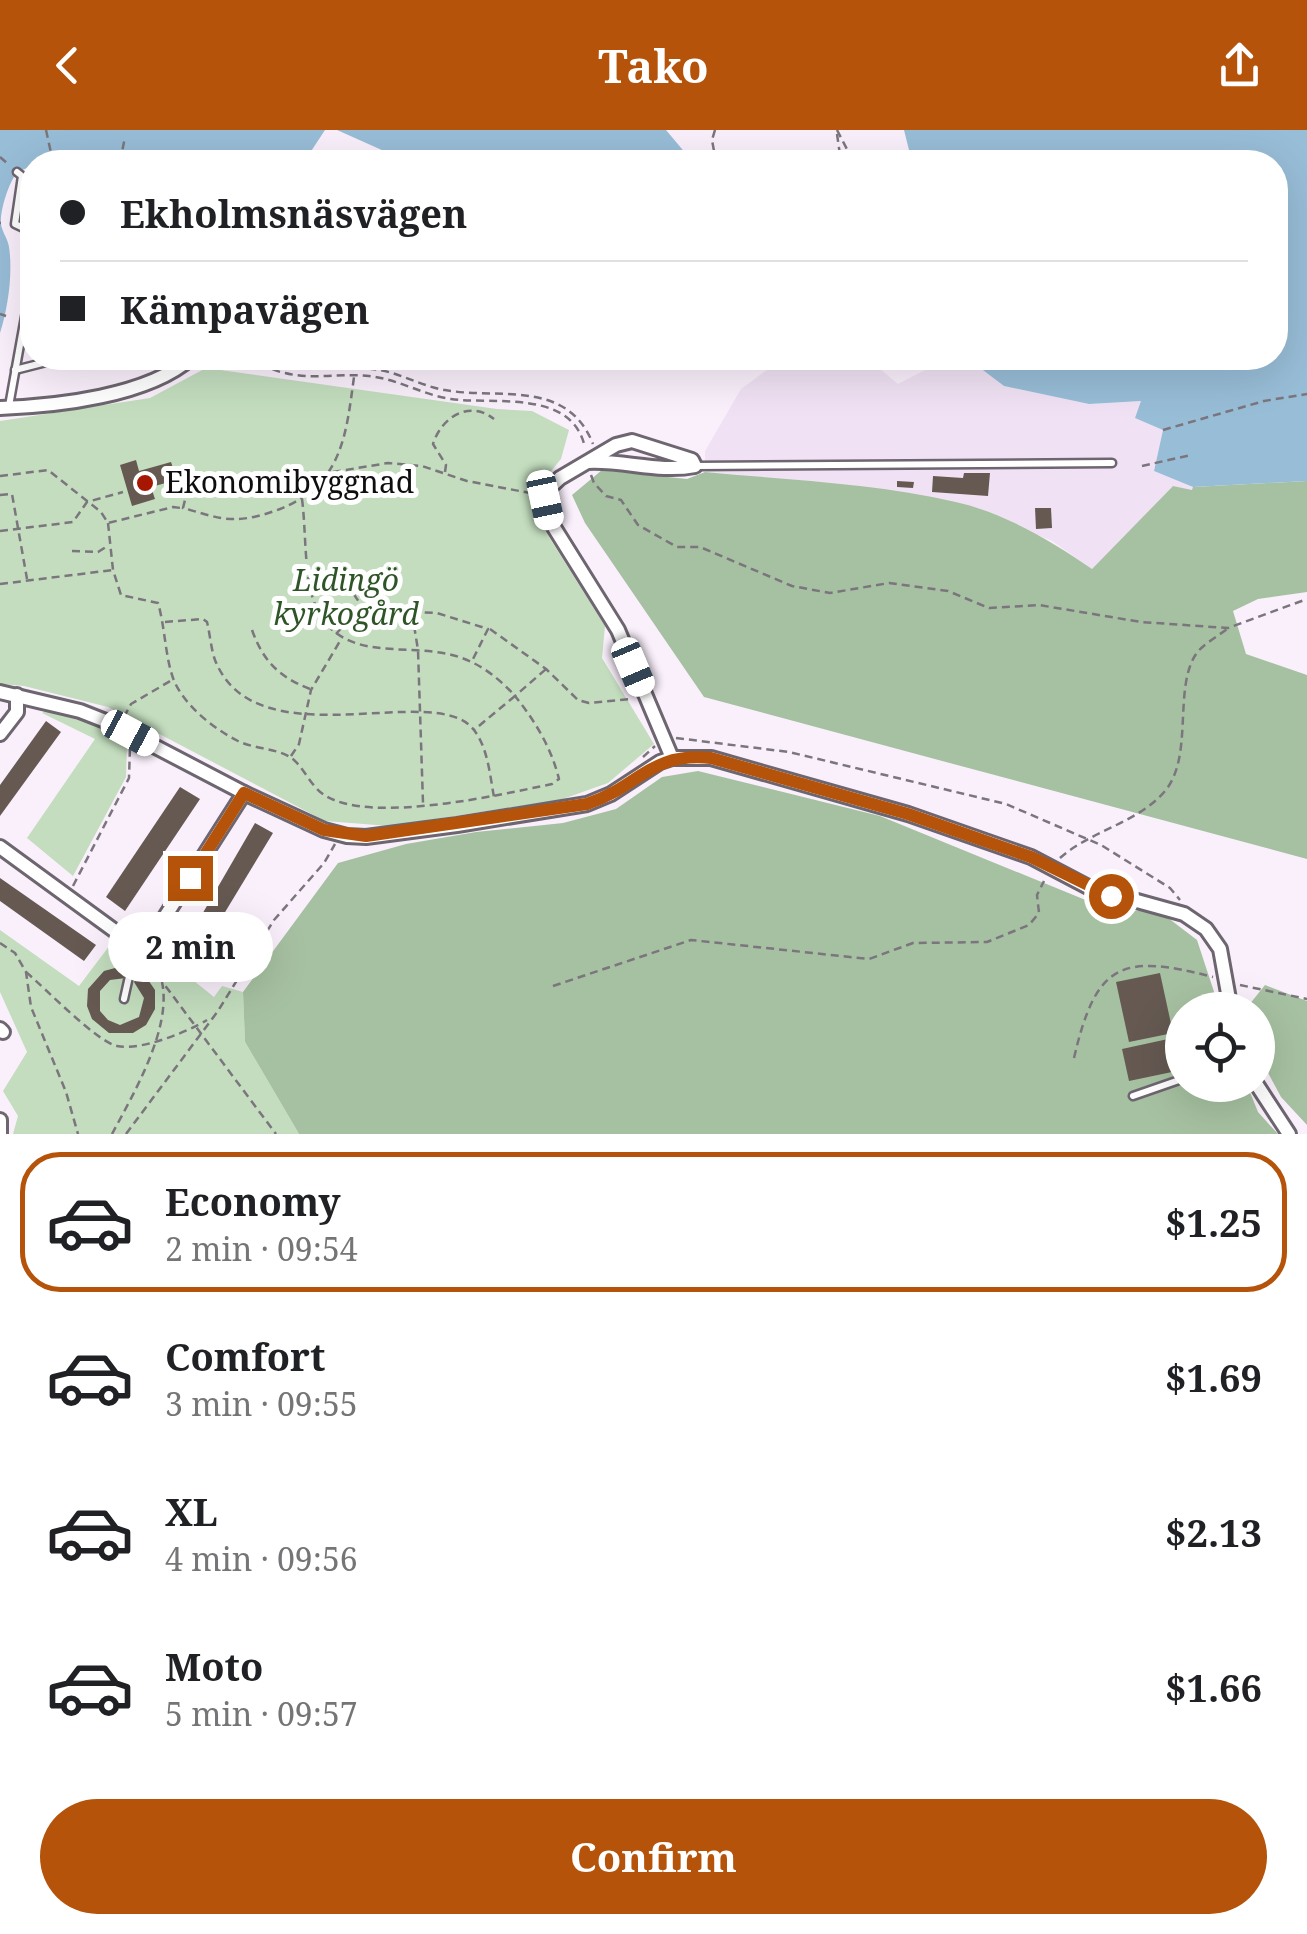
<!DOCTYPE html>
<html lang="en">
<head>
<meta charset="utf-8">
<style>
  body { margin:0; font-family:"Noto Serif",serif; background:#f2f2f2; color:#202124; height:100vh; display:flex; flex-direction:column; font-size:38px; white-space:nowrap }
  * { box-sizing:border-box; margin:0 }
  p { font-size:32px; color:#757577 }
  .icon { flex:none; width:55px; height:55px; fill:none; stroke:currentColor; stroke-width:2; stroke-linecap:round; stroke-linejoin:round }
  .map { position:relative; height:1004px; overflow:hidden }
  .side { display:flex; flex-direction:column; background:#fff; flex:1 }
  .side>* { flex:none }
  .banner { position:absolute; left:20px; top:20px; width:1268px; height:220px; border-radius:40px; box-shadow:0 10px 40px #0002; display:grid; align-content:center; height:220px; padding:0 40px; background:#fff }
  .fabs { position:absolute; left:1165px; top:862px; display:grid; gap:20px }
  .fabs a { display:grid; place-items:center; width:110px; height:110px; border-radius:50%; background:#fff; box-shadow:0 10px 40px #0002; font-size:50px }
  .end { position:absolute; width:45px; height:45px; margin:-22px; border:12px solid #b45309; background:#fff; box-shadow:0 0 0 5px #fff }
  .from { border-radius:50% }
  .bubble { position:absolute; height:70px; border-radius:35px; background:#fff; box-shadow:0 10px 40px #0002; font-size:32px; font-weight:700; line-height:70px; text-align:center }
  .car { position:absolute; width:30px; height:60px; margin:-30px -15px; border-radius:12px; box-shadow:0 0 8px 2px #0007; background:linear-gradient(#fff 24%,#345 0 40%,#fff 0 76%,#345 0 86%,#fff 0) }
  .banner b { display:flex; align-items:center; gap:35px; height:95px; font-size:38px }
  .banner b+b { border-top:2px solid #e0e0e0 }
  .banner i { width:25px; height:25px; background:#202124 }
  ul { padding:18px 0 0; list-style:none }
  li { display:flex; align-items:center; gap:30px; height:140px; margin:0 20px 15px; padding:0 20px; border:5px solid transparent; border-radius:40px }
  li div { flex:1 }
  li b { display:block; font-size:38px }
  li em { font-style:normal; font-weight:700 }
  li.on { border-color:#b45309 }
  li>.icon { width:90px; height:90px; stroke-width:1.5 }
  .button { display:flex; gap:20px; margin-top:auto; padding:20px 40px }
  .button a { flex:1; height:115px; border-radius:60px; background:#b45309; color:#fff; font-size:40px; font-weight:700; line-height:115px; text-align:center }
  header { display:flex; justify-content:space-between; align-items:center; height:130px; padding:0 40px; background:#b45309; color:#fff; font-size:45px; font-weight:700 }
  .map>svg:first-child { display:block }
  .built { fill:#f0e2f4 }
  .green { fill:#c3ddbe }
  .forest { fill:#a6c1a1 }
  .water { fill:#98bdd7 }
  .building { fill:#655952 }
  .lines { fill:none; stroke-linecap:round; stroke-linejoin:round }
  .service-casing { stroke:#6d656f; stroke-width:11 }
  .minor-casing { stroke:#6d656f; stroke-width:18 }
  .path { stroke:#7b757d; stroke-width:2.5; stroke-dasharray:8 5; stroke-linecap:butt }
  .service { stroke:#fff; stroke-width:6 }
  .minor { stroke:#fff; stroke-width:12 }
  .route { stroke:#b45309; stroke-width:12 }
  .poi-dot { fill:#a71601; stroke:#fff; stroke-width:4 }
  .labels { text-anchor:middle; stroke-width:10; stroke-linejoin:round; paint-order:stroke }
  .poi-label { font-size:30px; fill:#100d11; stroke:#fff; text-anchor:start }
  .park-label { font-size:30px; font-style:italic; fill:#2f5427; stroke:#fff }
</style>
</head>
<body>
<header><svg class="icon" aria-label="back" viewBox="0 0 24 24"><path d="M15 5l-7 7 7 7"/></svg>Tako<svg class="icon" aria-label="share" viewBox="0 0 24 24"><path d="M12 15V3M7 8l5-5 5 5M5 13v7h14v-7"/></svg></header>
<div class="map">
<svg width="1307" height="1004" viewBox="0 0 1307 1004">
  <rect width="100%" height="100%" fill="#faf0fc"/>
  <!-- built -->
  <path class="built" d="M783 228H867L898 254 948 228H967L1004 256 1089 274 1142 271 1163 300 1154 341 1193 357V361L1173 356 1092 439 1052 411 958 372 894 362 705 342V321L741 259Z"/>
  <!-- green -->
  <g class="green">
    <path d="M206 238 497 279 532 281 569 300 561 329 537 358 542 396 605 496 602 528 654 614 608 653 560 670 389 696 325 691 108 577 24 556 0 554V291L150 268Z"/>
    <path d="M47 580 119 601 127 615 126 647 73 746 27 708 95 609 42 583Z"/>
    <path d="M0 800 79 856 113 811C133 827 136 820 158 822L214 867 222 856 243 862 245 912 299 1004H13L18 986 3 961 27 922 0 862Z"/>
  </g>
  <!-- forest -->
  <g class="forest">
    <path d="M602 340 687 349 705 342C788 350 875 353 956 372 1004 383 1052 411 1092 439L1173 356 1192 360 1193 357 1307 351V462L1258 469 1233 481 1246 524 1307 545V729L704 567 585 393 572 365Z"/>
    <path d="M698 641 880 686 1110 780 1159 781 1197 810 1220 880H1182V955H1247L1258 982 1278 1004H299L245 912 243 862 338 733 406 714 476 702 563 693 616 679 662 647Z"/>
    <path d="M1265 855 1307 871V995L1281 967 1258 924V880H1245Z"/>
  </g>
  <!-- water -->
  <g class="water">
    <path d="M0 0H325L304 32H32V36L17 42C9 53 0 79 1 94 2 102 8 109 9 117 13 143 8 178 0 203Z"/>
    <path d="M337 0H666L687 25 697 24 722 32H384V21Z"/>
    <path d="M904 0H1307V351L1193 357 1154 341 1163 300 1135 288 1141 271 1089 274 1004 256 967 228H1275V32H912Z"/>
  </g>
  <!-- building -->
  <g class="building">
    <path d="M136 330 139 341 171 332 177 350 151 357 155 369 132 376 120 335Z"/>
    <path d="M964 343H990L988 366 932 362 933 346 963 348Z"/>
    <path d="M897 351 914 352 913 358 897 357Z"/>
    <path d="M1035 378H1051L1052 398 1036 399Z"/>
    <path d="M46 591 61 602 0 686V655Z"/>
    <path d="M180 657 200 669 125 781 106 767Z"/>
    <path d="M255 693 273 703 190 840 175 831Z"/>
    <path d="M0 748 96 815 84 831 0 771Z"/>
    <path d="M126 835V848L110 850 100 861V881L108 890 120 895 139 887 144 868 134 852 142 841 155 860V879L146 895 133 903H109L92 889 87 876 88 859 104 841Z"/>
    <path d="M1160 843 1173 903 1129 912 1116 852Z"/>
    <path d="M1182 906V932L1171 934 1172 942 1129 951 1122 919Z"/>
  </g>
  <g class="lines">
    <defs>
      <g id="service">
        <path d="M17 42 22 46 15 94 32 102"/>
        <path d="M15 240 62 228"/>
        <path d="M9 276 32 148"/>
        <path d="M695 336 1112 333"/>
        <path d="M124 869 136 815"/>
        <path d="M1133 966 1182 949"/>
      </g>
      <g id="minor">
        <path d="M0 278C57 276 148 266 191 228"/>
        <path d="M588 332C624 330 659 343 695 336L692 330 632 311 616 315 560 348 546 361 545 370 550 391 618 500 672 628"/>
        <path d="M0 562 80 581 108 592 244 663 324 700 347 706 366 707 457 695 587 674 611 664 660 632 672 628H711L908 684 1031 727 1090 758 1184 784 1206 799 1220 819 1231 880"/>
        <path d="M0 604 17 582V565"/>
        <path d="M0 717 130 812 142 814 154 804 244 663"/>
        <path d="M0 899 3 902"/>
        <path d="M1257 955 1289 1004"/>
        <path d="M0 990V1003"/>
      </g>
    </defs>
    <!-- service casing -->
    <use href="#service" class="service-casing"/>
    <!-- minor casing -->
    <use href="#minor" class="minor-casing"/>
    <!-- path -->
    <g class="path">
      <path d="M46 0 53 32"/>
      <path d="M715 0 712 10 714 21 745 32"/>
      <path d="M837 0 850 25 862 32"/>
      <path d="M837 4 841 32"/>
      <path d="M0 27 8 34"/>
      <path d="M89 32 92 23"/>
      <path d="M120 32 125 7"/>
      <path d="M0 93H1"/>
      <path d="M0 184 6 186"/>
      <path d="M249 228C261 232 272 241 285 243 312 250 342 243 369 246 398 249 423 265 451 269 492 275 573 258 585 318"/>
      <path d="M265 228C300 237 336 235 372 239 397 241 420 256 445 260 498 270 567 248 593 314"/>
      <path d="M1163 300 1264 271 1307 264"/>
      <path d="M1142 336 1191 325"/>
      <path d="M333 342 388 333 422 336 467 351 535 364"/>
      <path d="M445 342 446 335 433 314C441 288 469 269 494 289"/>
      <path d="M591 345 594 353 606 366 621 370 638 395 677 417H700L792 456 830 463 889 453 948 461 989 478 1039 475 1141 492 1228 498 1307 469"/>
      <path d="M0 346 48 340 101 382 108 393 173 377 181 378"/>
      <path d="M188 358 183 378C199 382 219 390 236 389 250 389 267 384 280 379 342 354 346 306 354 247"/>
      <path d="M0 365 12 364 27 449"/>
      <path d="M302 369C306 399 304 441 313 469 336 535 400 512 452 525 477 531 498 547 515 566L474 600"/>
      <path d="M108 393 113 440 121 465 158 473C165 497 165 525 173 548 183 575 214 599 238 611 254 619 275 618 290 627 304 636 310 657 326 666 372 694 499 665 552 654L559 649C551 617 535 591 515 566L546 539"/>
      <path d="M0 401 73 392 87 372 123 362"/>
      <path d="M72 421 98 422 109 415"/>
      <path d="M311 451 332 446 343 448 361 475 378 481 437 483 488 499 472 531"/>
      <path d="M0 454 113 440"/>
      <path d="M412 483 418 520 423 673"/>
      <path d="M165 492 203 489 207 492C210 504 211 519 215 530 256 633 435 549 474 600 488 618 490 646 494 667"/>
      <path d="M490 499 546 539 578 570 589 573 631 569"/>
      <path d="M252 500C263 531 279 547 310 559"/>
      <path d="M336 504 360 477"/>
      <path d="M124 587 131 574 172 550"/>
      <path d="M676 608 789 622 1006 674 1101 715 1170 758 1180 770"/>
      <path d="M291 626 299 614 311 560 340 511"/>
      <path d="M643 627 655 616"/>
      <path d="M1060 728C1090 701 1138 693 1165 661 1194 626 1173 559 1196 524 1202 515 1218 506 1227 499"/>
      <path d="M73 756 129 648 130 617"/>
      <path d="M0 813 15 823 26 842 31 877 66 962 78 1004"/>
      <path d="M152 820 161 850 276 1004"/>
      <path d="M26 842C45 858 97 912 117 916 141 921 187 902 207 890"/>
      <path d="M1240 855 1307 869"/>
      <path d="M553 856 691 810 869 829 913 813 987 812 1029 795 1039 783 1037 765 1044 751"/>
      <path d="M1074 928C1096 833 1121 823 1213 847"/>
      <path d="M112 1004C134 963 172 898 162 852"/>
      <path d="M126 1004 218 881 274 790 324 733 335 714"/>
    </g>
    <!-- service -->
    <use href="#service" class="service"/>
    <!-- minor -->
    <use href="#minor" class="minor"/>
  </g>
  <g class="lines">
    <!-- route -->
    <path class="route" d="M190 748 244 663 324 700 366 706 587 674C639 657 649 622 711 628L908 684 982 710 1031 727 1111 766"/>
  </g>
  <!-- markers -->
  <circle class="poi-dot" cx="145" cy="353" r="10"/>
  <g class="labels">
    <!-- poi labels -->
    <g class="poi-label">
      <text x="165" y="363">Ekonomibyggnad</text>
    </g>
    <!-- park labels -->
    <g class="park-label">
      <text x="346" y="461">Lidingö<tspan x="346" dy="34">kyrkogård</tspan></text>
    </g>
  </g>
</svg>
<div class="fabs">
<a><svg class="icon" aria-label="locate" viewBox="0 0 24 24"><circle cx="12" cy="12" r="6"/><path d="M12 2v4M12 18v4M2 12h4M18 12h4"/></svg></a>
</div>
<i class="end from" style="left:1111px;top:766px"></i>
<i class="end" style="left:190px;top:748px"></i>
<div class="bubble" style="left:108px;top:782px;width:165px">2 min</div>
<i class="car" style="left:545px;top:370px;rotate:168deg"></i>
<i class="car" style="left:633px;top:537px;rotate:157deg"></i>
<i class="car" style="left:130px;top:603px;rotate:118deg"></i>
<div class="banner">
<b><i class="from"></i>Ekholmsnäsvägen</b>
<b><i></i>Kämpavägen</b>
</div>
</div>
<section class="side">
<ul>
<li class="on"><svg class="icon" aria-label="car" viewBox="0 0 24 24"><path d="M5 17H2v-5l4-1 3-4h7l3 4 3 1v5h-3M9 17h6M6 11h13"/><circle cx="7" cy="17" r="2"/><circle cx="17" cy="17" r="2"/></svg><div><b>Economy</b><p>2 min · 09:54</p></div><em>$1.25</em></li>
<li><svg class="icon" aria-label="car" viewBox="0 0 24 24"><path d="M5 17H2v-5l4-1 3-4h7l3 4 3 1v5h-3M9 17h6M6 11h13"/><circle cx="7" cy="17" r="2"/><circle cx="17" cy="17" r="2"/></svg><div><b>Comfort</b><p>3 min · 09:55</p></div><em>$1.69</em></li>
<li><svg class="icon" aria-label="car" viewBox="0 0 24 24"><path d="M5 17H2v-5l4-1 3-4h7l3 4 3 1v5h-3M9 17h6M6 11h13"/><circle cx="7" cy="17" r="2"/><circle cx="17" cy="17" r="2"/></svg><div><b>XL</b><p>4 min · 09:56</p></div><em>$2.13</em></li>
<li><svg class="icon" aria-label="car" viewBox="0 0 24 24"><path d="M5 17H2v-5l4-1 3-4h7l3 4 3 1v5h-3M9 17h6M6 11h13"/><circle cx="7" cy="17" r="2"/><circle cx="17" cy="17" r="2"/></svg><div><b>Moto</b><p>5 min · 09:57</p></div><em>$1.66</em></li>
</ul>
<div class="button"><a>Confirm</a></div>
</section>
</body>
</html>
